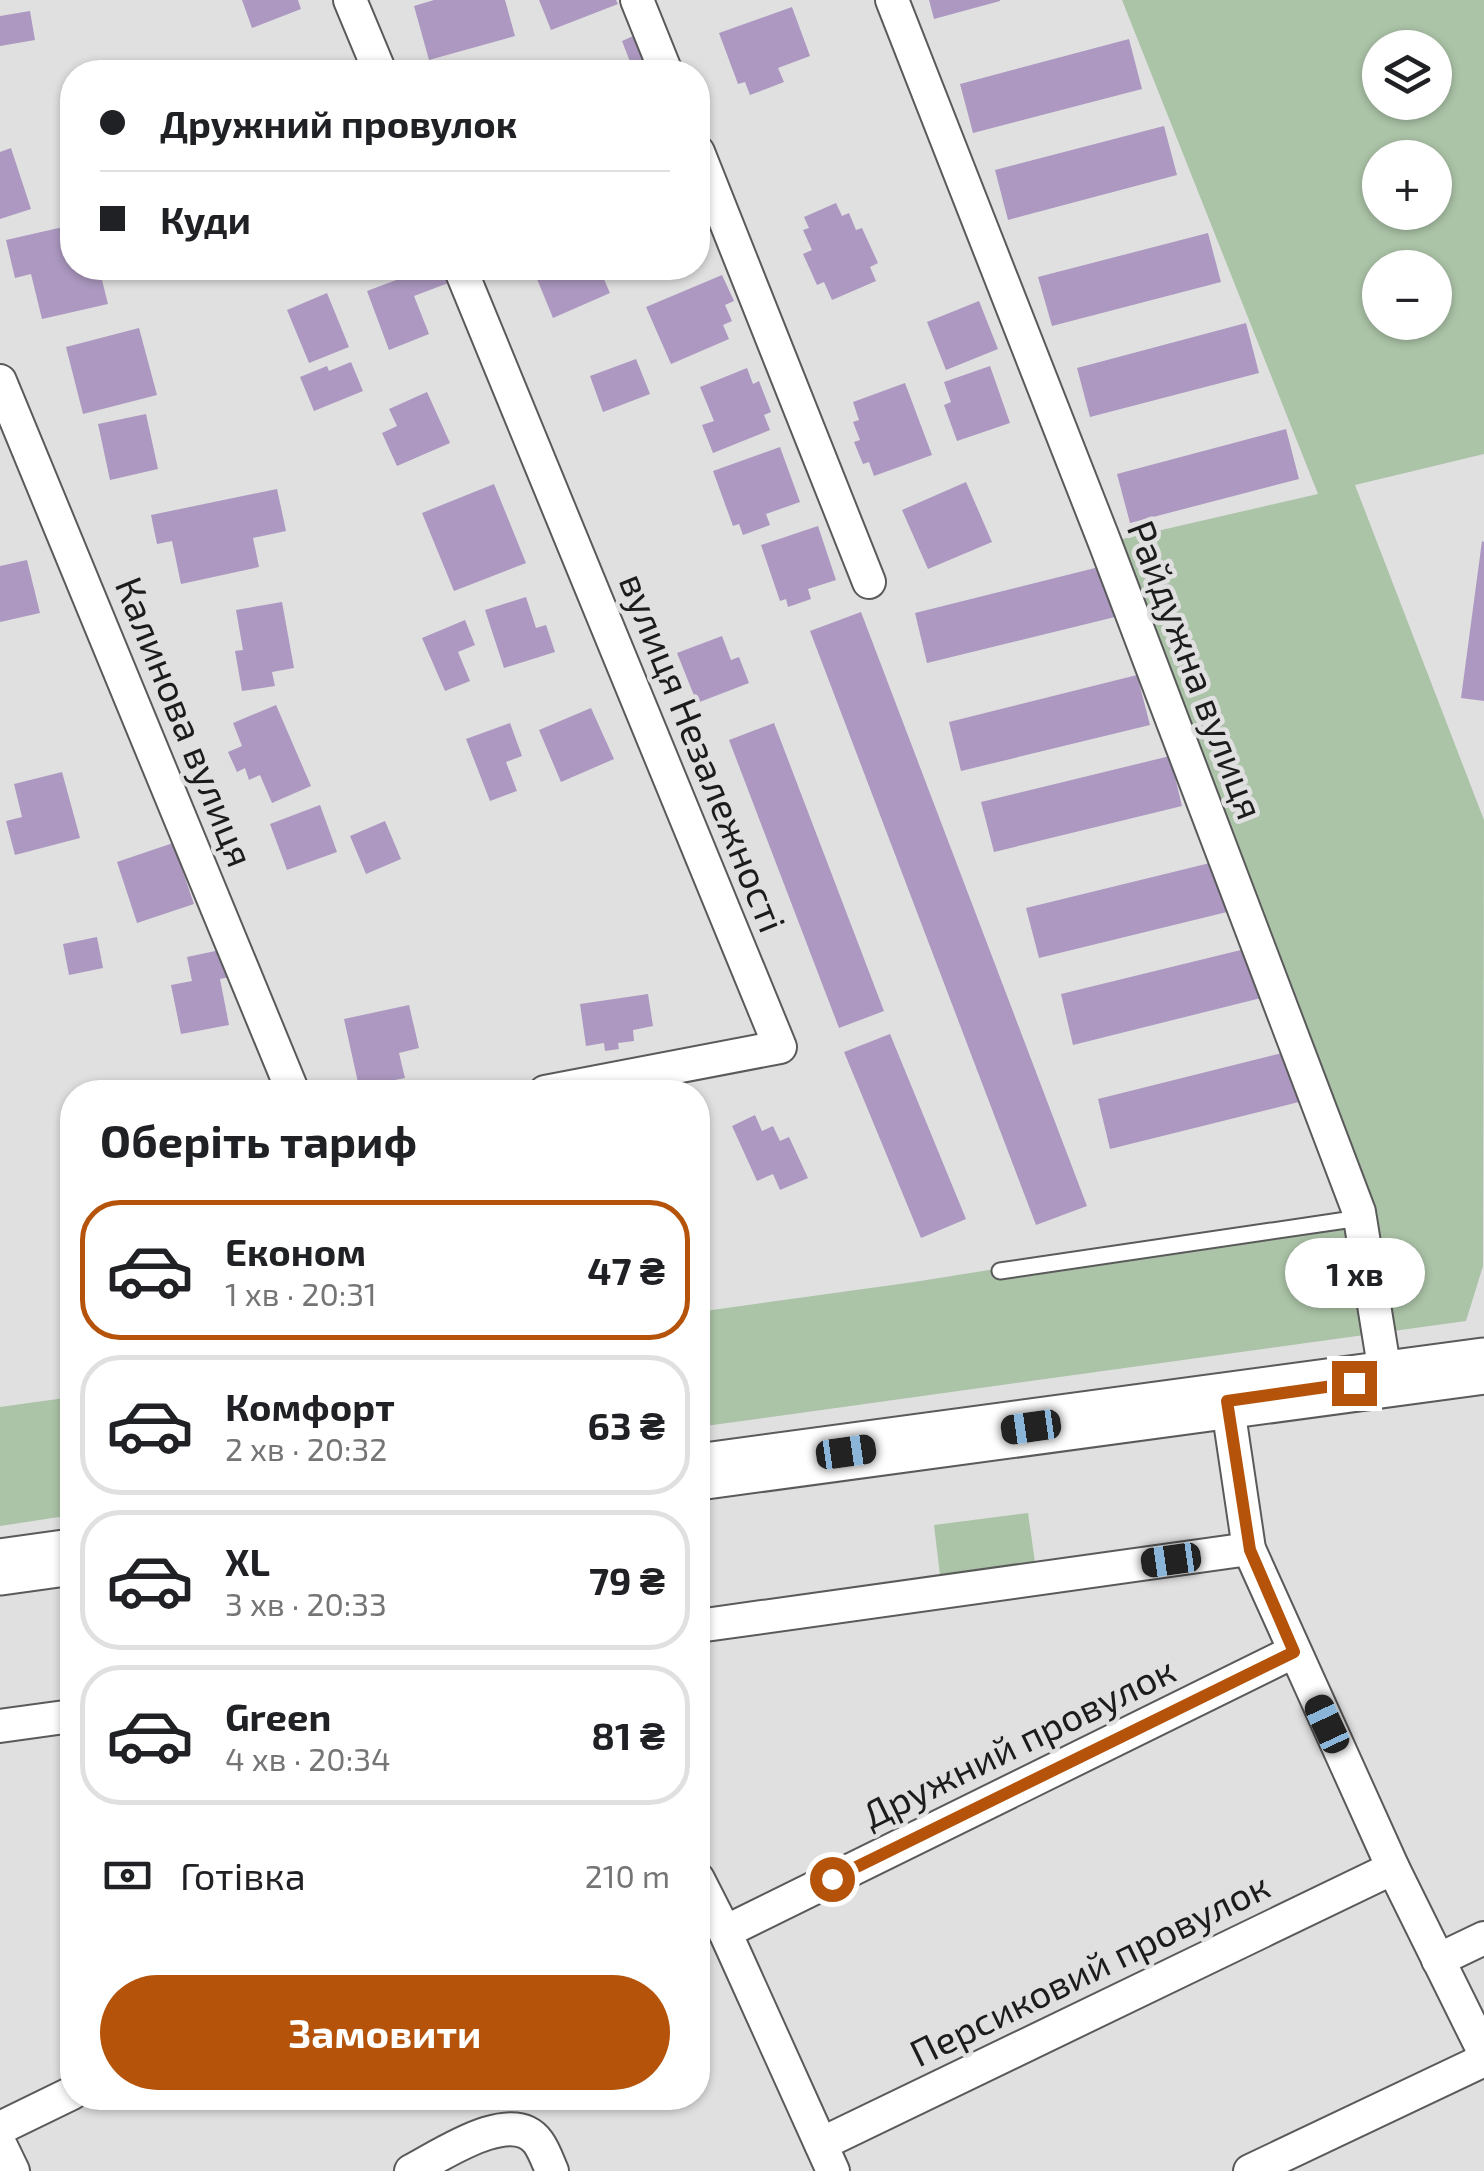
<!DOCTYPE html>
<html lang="uk">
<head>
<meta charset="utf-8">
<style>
  body { margin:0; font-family:"Exo 2",sans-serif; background:#f2f2f2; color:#202124; height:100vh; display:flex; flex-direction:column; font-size:38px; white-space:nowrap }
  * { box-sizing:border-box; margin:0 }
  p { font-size:32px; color:#757577 }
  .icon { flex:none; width:55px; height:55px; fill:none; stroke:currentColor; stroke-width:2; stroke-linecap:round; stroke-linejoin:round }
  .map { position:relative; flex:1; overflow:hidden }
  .side { position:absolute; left:60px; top:1080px; width:650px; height:1030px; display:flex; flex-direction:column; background:#fff; border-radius:40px; box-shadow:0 2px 8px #0004 }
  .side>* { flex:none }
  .top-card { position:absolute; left:60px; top:60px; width:650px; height:220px; border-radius:40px; box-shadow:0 2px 8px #0004; display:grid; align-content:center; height:220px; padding:0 40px; background:#fff }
  .tools { position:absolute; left:1362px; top:30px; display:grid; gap:20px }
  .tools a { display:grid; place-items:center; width:90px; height:90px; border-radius:50%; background:#fff; box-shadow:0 2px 8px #0004; font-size:50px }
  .end { position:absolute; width:45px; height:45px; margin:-22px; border:12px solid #b45309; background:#fff; box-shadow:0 0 0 5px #fff }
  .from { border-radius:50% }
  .bubble { position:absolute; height:70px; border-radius:35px; background:#fff; box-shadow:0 2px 8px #0004; font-size:32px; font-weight:700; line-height:70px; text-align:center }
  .car { position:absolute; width:30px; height:60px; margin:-30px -15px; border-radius:12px; box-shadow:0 0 8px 2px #0007; background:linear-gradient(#222 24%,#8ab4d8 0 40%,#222 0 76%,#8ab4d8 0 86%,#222 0) }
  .top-card b { display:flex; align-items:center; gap:35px; height:95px; font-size:38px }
  .top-card b+b { border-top:2px solid #e0e0e0 }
  .top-card i { width:25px; height:25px; background:#202124 }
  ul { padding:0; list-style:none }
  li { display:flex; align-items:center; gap:30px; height:140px; margin:0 20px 15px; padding:0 20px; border:5px solid #e0e0e0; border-radius:40px }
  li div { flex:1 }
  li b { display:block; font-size:38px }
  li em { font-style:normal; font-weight:700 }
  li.current { border-color:#b45309 }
  li>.icon { width:90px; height:90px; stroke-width:1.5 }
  h2 { padding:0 40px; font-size:45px; line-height:120px }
  .pay { display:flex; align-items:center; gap:25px; height:110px; padding:0 40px; font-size:38px }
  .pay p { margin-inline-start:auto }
  .cta { display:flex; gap:20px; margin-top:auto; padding:20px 40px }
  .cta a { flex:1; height:115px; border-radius:60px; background:#b45309; color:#fff; font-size:40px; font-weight:700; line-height:115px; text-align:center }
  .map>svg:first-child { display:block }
  .green { fill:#abc3a7; fill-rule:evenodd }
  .building { fill:#ac98c0 }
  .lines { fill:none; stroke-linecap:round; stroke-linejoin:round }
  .lane-casing { stroke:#5a5a5b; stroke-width:19 }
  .street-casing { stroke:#5a5a5b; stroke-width:36 }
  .highway-casing { stroke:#5a5a5b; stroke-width:59 }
  .lane { stroke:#fff; stroke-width:15 }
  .street { stroke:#fff; stroke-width:32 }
  .highway { stroke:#fff; stroke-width:55 }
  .route { stroke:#b45309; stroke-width:12 }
  .labels { text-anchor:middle; stroke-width:9; stroke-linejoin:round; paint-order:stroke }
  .street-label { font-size:38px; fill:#1c1c1c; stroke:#e0e0e1 }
</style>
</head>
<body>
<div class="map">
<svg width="1484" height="2171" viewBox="0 0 1484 2171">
  <rect width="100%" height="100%" fill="#e0e0e1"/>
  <!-- green -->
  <g class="green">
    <path d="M1122 0H1484V454L1355 485 1484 820 1483 1266 1466 1321 698 1427V1312L914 1282 1359 1211 1105 543 1318 494ZM1380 48H1435V102H1380ZM1380 158H1435V212H1380ZM1380 268H1435V322H1380Z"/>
    <path d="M72 1397V1515L0 1526V1407Z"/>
    <path d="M1028 1513 1035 1562 940 1575 934 1525Z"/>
  </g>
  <!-- building -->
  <g class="building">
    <path d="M242 0H298L301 9 252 28Z"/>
    <path d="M434 0H505L515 36 429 60 414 6Z"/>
    <path d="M539 0H616L618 4 551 30Z"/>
    <path d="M929 0H1000V1L934 19Z"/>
    <path d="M792 7 810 56 778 68 784 82 750 95 745 82 738 84 719 33Z"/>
    <path d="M30 11 35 40 0 46V16Z"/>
    <path d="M638 34 650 66 634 72 622 41Z"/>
    <path d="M1129 39 1142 89 973 133 960 84Z"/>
    <path d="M1164 126 1177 175 1008 220 995 170Z"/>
    <path d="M11 148 31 209 0 219V152Z"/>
    <path d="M836 203 842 216 849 213 856 230 862 228 878 263 870 267 876 281 832 300 824 282 817 285 803 254 812 250 803 230 809 228 804 217Z"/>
    <path d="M72 225V268H99L108 304 42 319 31 274 15 278 6 240Z"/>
    <path d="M1208 233 1221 282 1052 326 1038 277Z"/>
    <path d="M403 268H445L451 282 414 296 429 334 389 350 367 291 407 276Z"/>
    <path d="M543 268H599L610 293 553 318 535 274Z"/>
    <path d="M722 275 734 301 725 305 732 321 723 325 729 339 671 364 646 307Z"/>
    <path d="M327 293 349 347 309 363 287 310Z"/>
    <path d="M979 301 998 349 946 370 927 322Z"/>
    <path d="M1246 323 1259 373 1090 417 1077 368Z"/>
    <path d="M139 328 157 395 83 414 66 347Z"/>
    <path d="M636 359 650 394 603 412 590 376Z"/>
    <path d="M351 362 363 391 314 411 300 377 327 366 329 371Z"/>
    <path d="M990 366 1010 423 957 441 944 405 951 402 944 382Z"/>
    <path d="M747 368 753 384 759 381 771 412 764 415 770 430 713 453 702 425 714 421 700 387Z"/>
    <path d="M905 383 932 455 874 476 869 462 863 464 854 442 860 440 853 422 859 420 853 402Z"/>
    <path d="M427 392 450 443 397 466 382 433 397 426 389 409Z"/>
    <path d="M146 414 158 469 110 480 98 424Z"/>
    <path d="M1286 429 1299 479 1130 523 1117 474Z"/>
    <path d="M780 447 800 502 766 514 770 525 743 535 739 524 733 526 713 471Z"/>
    <path d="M966 482 992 542 928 569 902 510Z"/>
    <path d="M494 484 526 563 454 591 422 513Z"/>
    <path d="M277 489 286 531 253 538 259 567 181 584 172 541 157 544 151 515Z"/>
    <path d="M818 526 836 580 808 589 811 599 788 607 786 599 780 601 761 545Z"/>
    <path d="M1482 541 1484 542V701L1461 698Z"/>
    <path d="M27 560 40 613 0 622V566Z"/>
    <path d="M1103 566 1115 617 927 663 915 613Z"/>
    <path d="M526 597 536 628 546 625 555 652 504 668 485 610Z"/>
    <path d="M282 602 294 668 272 672 275 686 242 691 235 651 243 650 236 610Z"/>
    <path d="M861 612 1087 1206 1036 1225 810 631Z"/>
    <path d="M465 620 475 645 458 652 470 681 445 691 422 638Z"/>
    <path d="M722 636 731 660 739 657 749 683 697 703 677 653Z"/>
    <path d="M1137 675 1150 725 961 771 949 722Z"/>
    <path d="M276 705 311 786 272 803 260 775 249 780 245 768 237 772 228 752 242 746 233 723Z"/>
    <path d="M591 708 614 759 561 782 539 730Z"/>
    <path d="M510 723 522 756 506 762 517 791 490 801 466 739Z"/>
    <path d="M774 723 884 1011 839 1028 729 740Z"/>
    <path d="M1170 756 1182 806 994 852 981 802Z"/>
    <path d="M62 772 80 838 15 855 6 821 22 817 14 784Z"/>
    <path d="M320 805 337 852 287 870 270 824Z"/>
    <path d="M385 821 401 859 366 874 350 836Z"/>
    <path d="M173 843 194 904 137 923 117 862Z"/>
    <path d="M1214 862 1227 912 1039 958 1026 908Z"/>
    <path d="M97 937 103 968 69 975 63 944Z"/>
    <path d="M1249 948 1261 998 1073 1045 1061 994Z"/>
    <path d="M225 949 230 977 220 979 229 1025 181 1034 171 985 192 981 187 957Z"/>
    <path d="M648 994 653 1026 633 1030 634 1041 618 1043 619 1049 605 1051 604 1043 586 1046 580 1004Z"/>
    <path d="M409 1005 419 1048 399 1053 405 1078 359 1087 344 1019Z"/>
    <path d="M890 1034 966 1219 921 1238 844 1052Z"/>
    <path d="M1286 1052 1299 1102 1110 1149 1098 1099Z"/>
    <path d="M755 1115 762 1131 773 1126 780 1141 789 1137 808 1178 780 1190 773 1174 757 1181 732 1126Z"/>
  </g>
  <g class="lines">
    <defs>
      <path id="lane" d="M1000 1271 1360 1218"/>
      <g id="street">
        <path d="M350 0 380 72"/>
        <path d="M637 0 666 72"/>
        <path d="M892 0 1105 543 1359 1212 1386 1379"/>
        <path d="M698 152 869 582"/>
        <path d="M460 268 780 1047 545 1092"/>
        <path d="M0 381 293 1092"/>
        <path d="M1227 1401 1249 1549 1393 1868 1484 2052"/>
        <path d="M698 1626 1249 1549"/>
        <path d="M0 1726 72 1716"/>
        <path d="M698 1879 725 1932 833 2171"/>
        <path d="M725 1932 1293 1652"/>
        <path d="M1438 1960 1484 1938"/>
        <path d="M0 2128 72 2093"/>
        <path d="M0 2144 13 2171"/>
        <path d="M821 2144 1393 1868"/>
        <path d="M411 2171C440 2156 512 2106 538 2142 544 2150 548 2162 552 2171"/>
        <path d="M1250 2171 1484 2060"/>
      </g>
      <g id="highway">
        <path d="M698 1472 1484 1366"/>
        <path d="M0 1567 72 1557"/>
      </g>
    </defs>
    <!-- lane casing -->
    <use href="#lane" class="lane-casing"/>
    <!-- street casing -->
    <use href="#street" class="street-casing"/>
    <!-- highway casing -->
    <use href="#highway" class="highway-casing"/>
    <!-- lane -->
    <use href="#lane" class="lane"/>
    <!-- street -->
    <use href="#street" class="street"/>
    <!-- highway -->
    <use href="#highway" class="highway"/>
  </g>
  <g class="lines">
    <!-- route -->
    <path class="route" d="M832 1879 1294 1652 1250 1550 1227 1401 1354 1383"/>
  </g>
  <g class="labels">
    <!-- street labels -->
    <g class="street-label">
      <text transform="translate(1195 670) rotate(69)" y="13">Райдужна вулиця</text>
      <text transform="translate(184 722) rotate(68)" y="13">Калинова вулиця</text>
      <text transform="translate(702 753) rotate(68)" y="13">вулиця Незалежності</text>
      <text transform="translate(1019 1743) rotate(-26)" y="13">Дружний провулок</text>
      <text transform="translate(1090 1970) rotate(-26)" y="13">Персиковий провулок</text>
    </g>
  </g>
</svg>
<div class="tools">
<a><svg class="icon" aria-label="layers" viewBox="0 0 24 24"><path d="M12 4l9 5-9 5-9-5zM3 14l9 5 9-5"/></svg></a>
<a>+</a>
<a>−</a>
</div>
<i class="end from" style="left:832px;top:1879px"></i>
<i class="end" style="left:1354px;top:1383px"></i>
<div class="bubble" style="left:1285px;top:1238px;width:140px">1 хв</div>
<i class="car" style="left:1031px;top:1427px;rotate:262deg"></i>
<i class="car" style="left:846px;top:1452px;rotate:82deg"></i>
<i class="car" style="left:1171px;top:1560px;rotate:262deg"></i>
<i class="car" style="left:1327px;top:1724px;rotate:335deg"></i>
<div class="top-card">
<b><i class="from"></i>Дружний провулок</b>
<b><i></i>Куди</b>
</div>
<section class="side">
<h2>Оберіть тариф</h2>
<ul>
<li class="current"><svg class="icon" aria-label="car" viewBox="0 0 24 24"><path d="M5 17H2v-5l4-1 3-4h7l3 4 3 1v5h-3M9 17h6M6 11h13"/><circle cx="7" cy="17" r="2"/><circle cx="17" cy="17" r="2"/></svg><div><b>Економ</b><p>1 хв · 20:31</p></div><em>47 ₴</em></li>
<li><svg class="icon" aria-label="car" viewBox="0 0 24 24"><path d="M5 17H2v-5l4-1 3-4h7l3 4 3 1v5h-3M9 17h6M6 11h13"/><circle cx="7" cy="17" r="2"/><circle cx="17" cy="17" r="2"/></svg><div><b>Комфорт</b><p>2 хв · 20:32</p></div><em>63 ₴</em></li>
<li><svg class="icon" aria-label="car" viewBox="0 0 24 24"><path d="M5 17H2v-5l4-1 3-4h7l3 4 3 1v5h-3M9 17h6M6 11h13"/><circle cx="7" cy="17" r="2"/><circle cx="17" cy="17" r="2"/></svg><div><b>XL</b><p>3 хв · 20:33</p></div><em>79 ₴</em></li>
<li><svg class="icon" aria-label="car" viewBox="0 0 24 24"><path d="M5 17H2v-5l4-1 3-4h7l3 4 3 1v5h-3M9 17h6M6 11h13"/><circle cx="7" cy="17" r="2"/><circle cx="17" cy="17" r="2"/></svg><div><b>Green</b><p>4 хв · 20:34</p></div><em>81 ₴</em></li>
</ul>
<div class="pay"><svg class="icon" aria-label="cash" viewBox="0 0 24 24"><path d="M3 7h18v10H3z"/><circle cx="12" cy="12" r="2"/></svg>Готівка<p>210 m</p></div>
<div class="cta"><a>Замовити</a></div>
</section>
</div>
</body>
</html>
